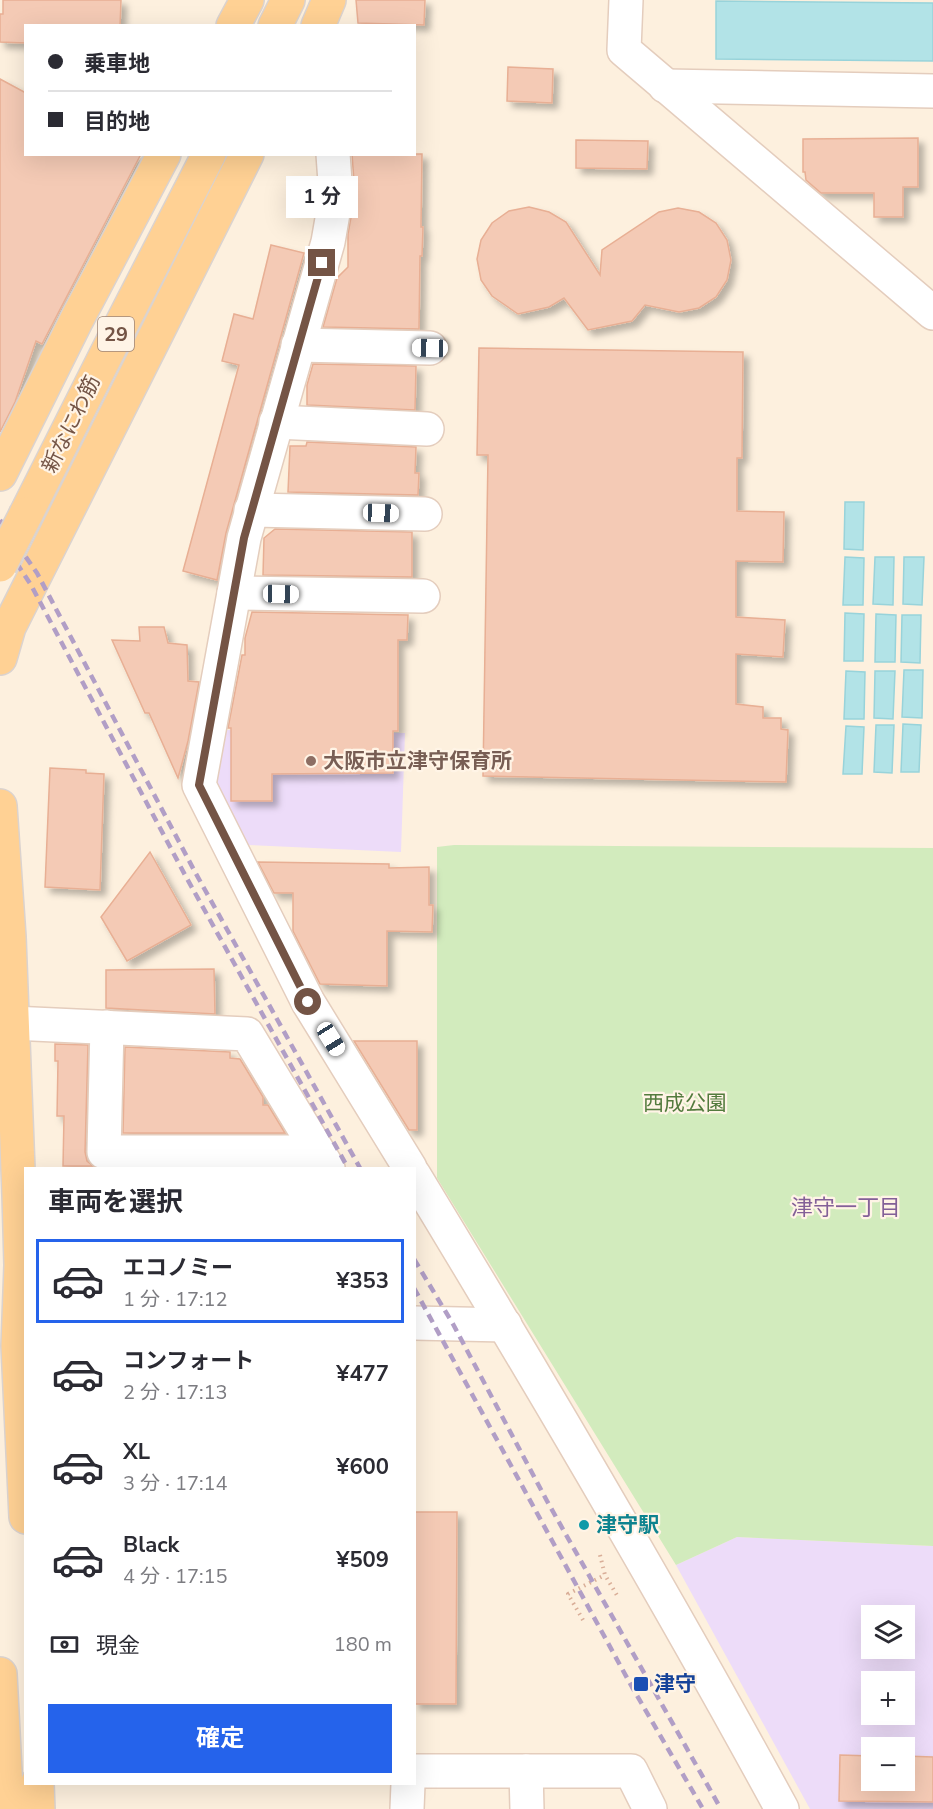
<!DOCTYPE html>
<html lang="ja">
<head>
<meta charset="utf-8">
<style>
  body { margin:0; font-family:"Nunito Sans","Noto Sans JP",sans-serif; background:#f2f2f3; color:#2b2b33; height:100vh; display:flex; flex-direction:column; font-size:22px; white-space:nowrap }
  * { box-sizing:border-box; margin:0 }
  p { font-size:20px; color:#7c7c81 }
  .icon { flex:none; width:33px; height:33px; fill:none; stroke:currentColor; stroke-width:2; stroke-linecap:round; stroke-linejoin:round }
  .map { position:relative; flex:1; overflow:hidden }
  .details { position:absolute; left:24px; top:1167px; width:392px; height:618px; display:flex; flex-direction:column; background:#fff; border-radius:0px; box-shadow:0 6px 24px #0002 }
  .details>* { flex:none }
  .banner { position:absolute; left:24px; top:24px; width:392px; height:132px; border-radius:0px; box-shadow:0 6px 24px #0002; display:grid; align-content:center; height:132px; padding:0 24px; background:#fff }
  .tools { position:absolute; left:861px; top:1605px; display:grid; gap:12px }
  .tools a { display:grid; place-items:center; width:54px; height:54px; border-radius:0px; background:#fff; box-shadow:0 6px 24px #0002; font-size:30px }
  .end { position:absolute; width:27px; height:27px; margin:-14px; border:8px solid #745445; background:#fff; box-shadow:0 0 0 3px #fff }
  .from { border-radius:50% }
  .bubble { position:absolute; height:42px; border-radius:0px; background:#fff; box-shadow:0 6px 24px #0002; font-size:20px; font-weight:700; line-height:42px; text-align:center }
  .car { position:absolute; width:18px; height:36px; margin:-18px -9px; border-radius:8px; box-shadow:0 0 4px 2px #0007; background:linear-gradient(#fff 24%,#345 0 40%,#fff 0 76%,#345 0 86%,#fff 0) }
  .banner b { display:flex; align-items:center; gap:21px; height:57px; font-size:22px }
  .banner b+b { border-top:2px solid #e1e1e2 }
  .banner i { width:15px; height:15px; background:#2b2b33 }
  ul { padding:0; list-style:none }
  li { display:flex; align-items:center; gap:18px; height:84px; margin:0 12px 9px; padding:0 12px; border:3px solid transparent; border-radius:0px }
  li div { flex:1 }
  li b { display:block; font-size:22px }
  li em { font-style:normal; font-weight:700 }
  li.on { border-color:#2563eb }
  li>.icon { width:54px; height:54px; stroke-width:1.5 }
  h2 { padding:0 24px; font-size:27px; line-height:72px }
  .pay { display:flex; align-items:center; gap:15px; height:66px; padding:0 24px; font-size:22px }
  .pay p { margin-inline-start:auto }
  .button { display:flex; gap:12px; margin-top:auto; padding:12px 24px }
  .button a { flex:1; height:69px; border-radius:0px; background:#2563eb; color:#fff; font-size:24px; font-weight:700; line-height:69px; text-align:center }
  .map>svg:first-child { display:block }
  .education { fill:#eddcf9; fill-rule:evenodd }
  .green { fill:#d2ebbd }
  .water { fill:#b2e3e7; stroke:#98d3da; stroke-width:1.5 }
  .building { fill:#f4cab5; stroke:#e8af94; stroke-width:1.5; filter:url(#shadow) }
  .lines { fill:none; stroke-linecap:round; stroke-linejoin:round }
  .minor-casing { stroke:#e4cdbd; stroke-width:36 }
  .major-casing { stroke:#dbd3cf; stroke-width:36 }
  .path { stroke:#d9ae98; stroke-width:4; stroke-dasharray:1.5 4.5; stroke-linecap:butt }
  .minor { stroke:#fff; stroke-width:33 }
  .major { stroke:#ffd194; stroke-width:33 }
  .rail { stroke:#b19ec6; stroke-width:4.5; stroke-dasharray:9 6; stroke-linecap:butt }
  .major-bridge-casing { stroke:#dbd3cf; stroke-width:36; stroke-linecap:butt }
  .major-bridge { stroke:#ffd194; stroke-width:33 }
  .route { stroke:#745445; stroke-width:8 }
  .education-dot { fill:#8d6e63; stroke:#fff4e6; stroke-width:2 }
  .culture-dot { fill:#0f9aa8; stroke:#fff4e6; stroke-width:2 }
  .transit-dot { fill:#1a4fb4; stroke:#fff4e6; stroke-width:2 }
  .labels { text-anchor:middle; stroke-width:4.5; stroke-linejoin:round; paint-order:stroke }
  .shield { fill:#fff4e6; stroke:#9e8475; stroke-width:1.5 }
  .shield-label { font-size:20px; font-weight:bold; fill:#745445 }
  .street-label { font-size:21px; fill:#745445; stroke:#fff4e6 }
  .education-label { font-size:21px; font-weight:bold; fill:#785e54; stroke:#fff4e6; text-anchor:start }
  .park-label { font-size:21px; fill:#537b3d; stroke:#fff4e6 }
  .culture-label { font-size:21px; font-weight:bold; fill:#0d838f; stroke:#fff4e6; text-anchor:start }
  .transit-label { font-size:21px; font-weight:bold; fill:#164399; stroke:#fff4e6; text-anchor:start }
  .neighbourhood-label { font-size:22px; fill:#836098; stroke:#fff4e6 }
</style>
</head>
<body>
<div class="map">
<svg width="933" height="1809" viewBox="0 0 933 1809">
  <defs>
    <filter id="shadow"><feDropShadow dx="5.5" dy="5.5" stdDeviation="3" flood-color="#0004"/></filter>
  </defs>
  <rect width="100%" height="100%" fill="#fdf0de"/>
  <!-- education -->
  <g class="education">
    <path d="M224 730 405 733 401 852 248 845 212 781Z"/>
    <path d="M737 1537 933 1546V1809H810L676 1565ZM872 1616H904V1648H872ZM872 1682H904V1714H872ZM872 1748H904V1780H872Z"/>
  </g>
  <!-- green -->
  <path class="green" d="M454 845 933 848V1546L737 1537 676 1565 437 1178V847Z"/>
  <!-- water -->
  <g class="water">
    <path d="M716 1 933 3V61L716 59Z"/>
    <path d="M845 502H864L863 550 844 549Z"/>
    <path d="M845 557 864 558 863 605H843Z"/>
    <path d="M875 557H894L893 605 873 604Z"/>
    <path d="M904 557H924L922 605 903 604Z"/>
    <path d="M845 613 864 614 863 661H844Z"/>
    <path d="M876 614 896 615 895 662H875Z"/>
    <path d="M902 615H921L920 663 901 662Z"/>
    <path d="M904 670H923L922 718 902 717Z"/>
    <path d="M846 671 865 672 864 719H844Z"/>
    <path d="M875 671H895L893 719 874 718Z"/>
    <path d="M903 724 921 725 919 772H901Z"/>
    <path d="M876 725H894L892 773 874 772Z"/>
    <path d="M846 726 864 727 862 774H843Z"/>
  </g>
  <!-- building -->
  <g class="building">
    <path d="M3 0H121L120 26H26V43L0 42V14H3Z"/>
    <path d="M356 0H425L424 25 358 23Z"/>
    <path d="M508 67 553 69 552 103 507 101Z"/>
    <path d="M0 79 26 93V154H141L42 344 36 341 15 402 0 432Z"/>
    <path d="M918 138V187H903V217H874V193H821L806 180 805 172H803V139Z"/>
    <path d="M576 140 648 141 647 169 576 168Z"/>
    <path d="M352 154H422L421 227H423L422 256H420L419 329 323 327 337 278 348 267V234L355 195Z"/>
    <path d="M529 207 549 212 566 222 600 275 602 250 659 212 678 208 699 212 716 223 727 240 731 260 727 280 716 297 699 308 679 312 645 305 632 321 588 330 564 298 549 307 518 314 492 296 481 280 477 259 481 240 492 223 509 211Z"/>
    <path d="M271 245 304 253 226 533 217 580 183 571 239 365 222 361 234 314 253 319Z"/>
    <path d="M479 348 743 352 742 458H737V511L784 512 783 562 736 561V617L785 620 783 657 736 654V704L763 707V718H781V729L788 730 786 782 483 776 488 455H477Z"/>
    <path d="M313 364 416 366 415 410 307 405V385Z"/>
    <path d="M307 442 416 447 415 473H419L418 495 288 492 290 446H306Z"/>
    <path d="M275 529 412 532V577L263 575 264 538Z"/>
    <path d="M252 612 408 615 407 640H398V731H393V773L272 774V801H231V728H228L242 655H245V638Z"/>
    <path d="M139 627H164L168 643 187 645 188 681 199 682 188 741 178 778 149 713H145L112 640 140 641Z"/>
    <path d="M50 768 86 770V773L104 774 100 890 45 887Z"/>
    <path d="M150 852 191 925 127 961 101 917Z"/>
    <path d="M258 862 389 864V868L429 867V905H433L432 932 387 931V986L320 984 293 931V893H274Z"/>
    <path d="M214 969 215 1014 106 1008V970Z"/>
    <path d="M354 1041H417V1130H409Z"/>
    <path d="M55 1044 88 1045 85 1152 87 1161 93 1166H63L64 1116H57L58 1061H55Z"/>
    <path d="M125 1047 230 1052V1058L240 1059 263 1097V1105H268L285 1133H123Z"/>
    <path d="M414 1512H457L456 1704H414Z"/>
    <path d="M840 1755 872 1756V1780H904V1756L933 1757V1802L839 1801Z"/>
  </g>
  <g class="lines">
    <defs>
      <g id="minor">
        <path d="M626 0 624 50 933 313"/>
        <path d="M665 86 933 91"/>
        <path d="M333 154 336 196 328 242 244 538 199 785 308 1002 410 1168"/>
        <path d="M298 345 430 348"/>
        <path d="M276 422 427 429"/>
        <path d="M251 510 425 514"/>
        <path d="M234 593 423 596"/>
        <path d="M12 1023 247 1034 328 1168"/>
        <path d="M107 1027 104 1152H318"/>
        <path d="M414 1175C541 1384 665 1594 782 1809"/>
        <path d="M414 1323 505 1325"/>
        <path d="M414 1771H631L650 1809"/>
        <path d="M526 1771 527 1809"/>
        <path d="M407 1809 408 1784"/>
      </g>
      <g id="major">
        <path d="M233 26 247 0"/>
        <path d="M275 26 288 0"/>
        <path d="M318 26 329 0"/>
        <path d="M0 474 76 321 164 154"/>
        <path d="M26 514 117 333 209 154"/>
        <path d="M0 658 9 627 247 154"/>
        <path d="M0 806 9 937 19 1195 21 1265 18 1346 26 1517"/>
        <path d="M0 1674 7 1809"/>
        <path d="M37 1784 38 1809"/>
      </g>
    </defs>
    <!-- minor casing -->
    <use href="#minor" class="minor-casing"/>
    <!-- major casing -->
    <use href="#major" class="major-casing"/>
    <!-- path -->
    <g class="path">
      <path d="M600 1555 605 1575 618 1597"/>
      <path d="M583 1620 568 1594 605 1575"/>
    </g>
    <!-- minor -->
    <use href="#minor" class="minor"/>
    <!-- major -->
    <use href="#major" class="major"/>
    <!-- rail -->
    <g class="rail">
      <path d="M0 520 37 573 195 872 360 1168"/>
      <path d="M0 538 31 585 185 875 348 1168"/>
      <path d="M414 1259 453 1324 547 1501 721 1809"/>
      <path d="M414 1288 632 1687 703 1809"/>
    </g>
    <defs>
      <path id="major-bridge" d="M0 565 26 514"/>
    </defs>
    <!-- major-bridge casing -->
    <use href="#major-bridge" class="major-bridge-casing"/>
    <!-- major-bridge -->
    <use href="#major-bridge" class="major-bridge"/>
  </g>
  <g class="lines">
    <!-- route -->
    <path class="route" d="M308 1002 199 785 244 538 322 263"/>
  </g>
  <!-- markers -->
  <circle class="education-dot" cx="311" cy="761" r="6"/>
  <circle class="culture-dot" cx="584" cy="1525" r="6"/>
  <rect class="transit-dot" x="633" y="1676" width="16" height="16" rx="3"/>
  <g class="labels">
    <!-- shield labels -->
    <rect class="shield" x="98" y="317" width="36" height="34" rx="4.5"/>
    <g class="shield-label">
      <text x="116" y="341">29</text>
    </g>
    <!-- street labels -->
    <g class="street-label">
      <text transform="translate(71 424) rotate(-64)" y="7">新なにわ筋</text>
    </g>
    <!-- education labels -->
    <g class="education-label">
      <text x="323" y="768">大阪市立津守保育所</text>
    </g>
    <!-- park labels -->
    <g class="park-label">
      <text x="685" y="1110">西成公園</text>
    </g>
    <!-- culture labels -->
    <g class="culture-label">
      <text x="596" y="1532">津守駅</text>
    </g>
    <!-- transit labels -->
    <g class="transit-label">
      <text x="654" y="1691">津守</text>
    </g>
    <!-- neighbourhood labels -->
    <g class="neighbourhood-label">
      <text x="846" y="1215">津守一丁目</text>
    </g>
  </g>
</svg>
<div class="tools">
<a><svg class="icon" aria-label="layers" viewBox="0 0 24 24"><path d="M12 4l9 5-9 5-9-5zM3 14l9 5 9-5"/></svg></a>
<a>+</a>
<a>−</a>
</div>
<i class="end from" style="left:308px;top:1002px"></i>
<i class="end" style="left:322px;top:263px"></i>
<div class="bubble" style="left:286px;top:176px;width:72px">1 分</div>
<i class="car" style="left:430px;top:348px;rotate:271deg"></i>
<i class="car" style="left:381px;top:513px;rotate:92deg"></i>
<i class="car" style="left:281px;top:594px;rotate:91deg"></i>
<i class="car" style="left:331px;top:1039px;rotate:148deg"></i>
<div class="banner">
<b><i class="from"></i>乗車地</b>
<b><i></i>目的地</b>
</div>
<section class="details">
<h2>車両を選択</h2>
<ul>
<li class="on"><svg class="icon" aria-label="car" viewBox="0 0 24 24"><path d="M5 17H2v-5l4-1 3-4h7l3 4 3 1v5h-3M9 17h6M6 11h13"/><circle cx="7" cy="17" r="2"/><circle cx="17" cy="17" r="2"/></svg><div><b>エコノミー</b><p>1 分 · 17:12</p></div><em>¥353</em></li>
<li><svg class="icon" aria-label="car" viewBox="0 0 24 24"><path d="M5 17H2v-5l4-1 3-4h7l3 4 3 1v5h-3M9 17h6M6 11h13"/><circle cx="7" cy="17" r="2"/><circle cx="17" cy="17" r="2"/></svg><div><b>コンフォート</b><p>2 分 · 17:13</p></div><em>¥477</em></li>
<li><svg class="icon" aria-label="car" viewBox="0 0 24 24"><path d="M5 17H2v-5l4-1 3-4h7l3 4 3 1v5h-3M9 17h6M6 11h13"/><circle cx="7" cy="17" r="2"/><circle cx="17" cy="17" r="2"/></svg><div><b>XL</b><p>3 分 · 17:14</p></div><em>¥600</em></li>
<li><svg class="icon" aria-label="car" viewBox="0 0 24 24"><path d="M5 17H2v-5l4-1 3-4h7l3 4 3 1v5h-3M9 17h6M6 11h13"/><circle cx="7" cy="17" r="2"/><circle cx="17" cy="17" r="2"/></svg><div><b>Black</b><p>4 分 · 17:15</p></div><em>¥509</em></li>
</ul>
<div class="pay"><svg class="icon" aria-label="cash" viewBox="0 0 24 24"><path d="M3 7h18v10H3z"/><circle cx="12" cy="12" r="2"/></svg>現金<p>180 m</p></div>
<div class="button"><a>確定</a></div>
</section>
</div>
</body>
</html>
